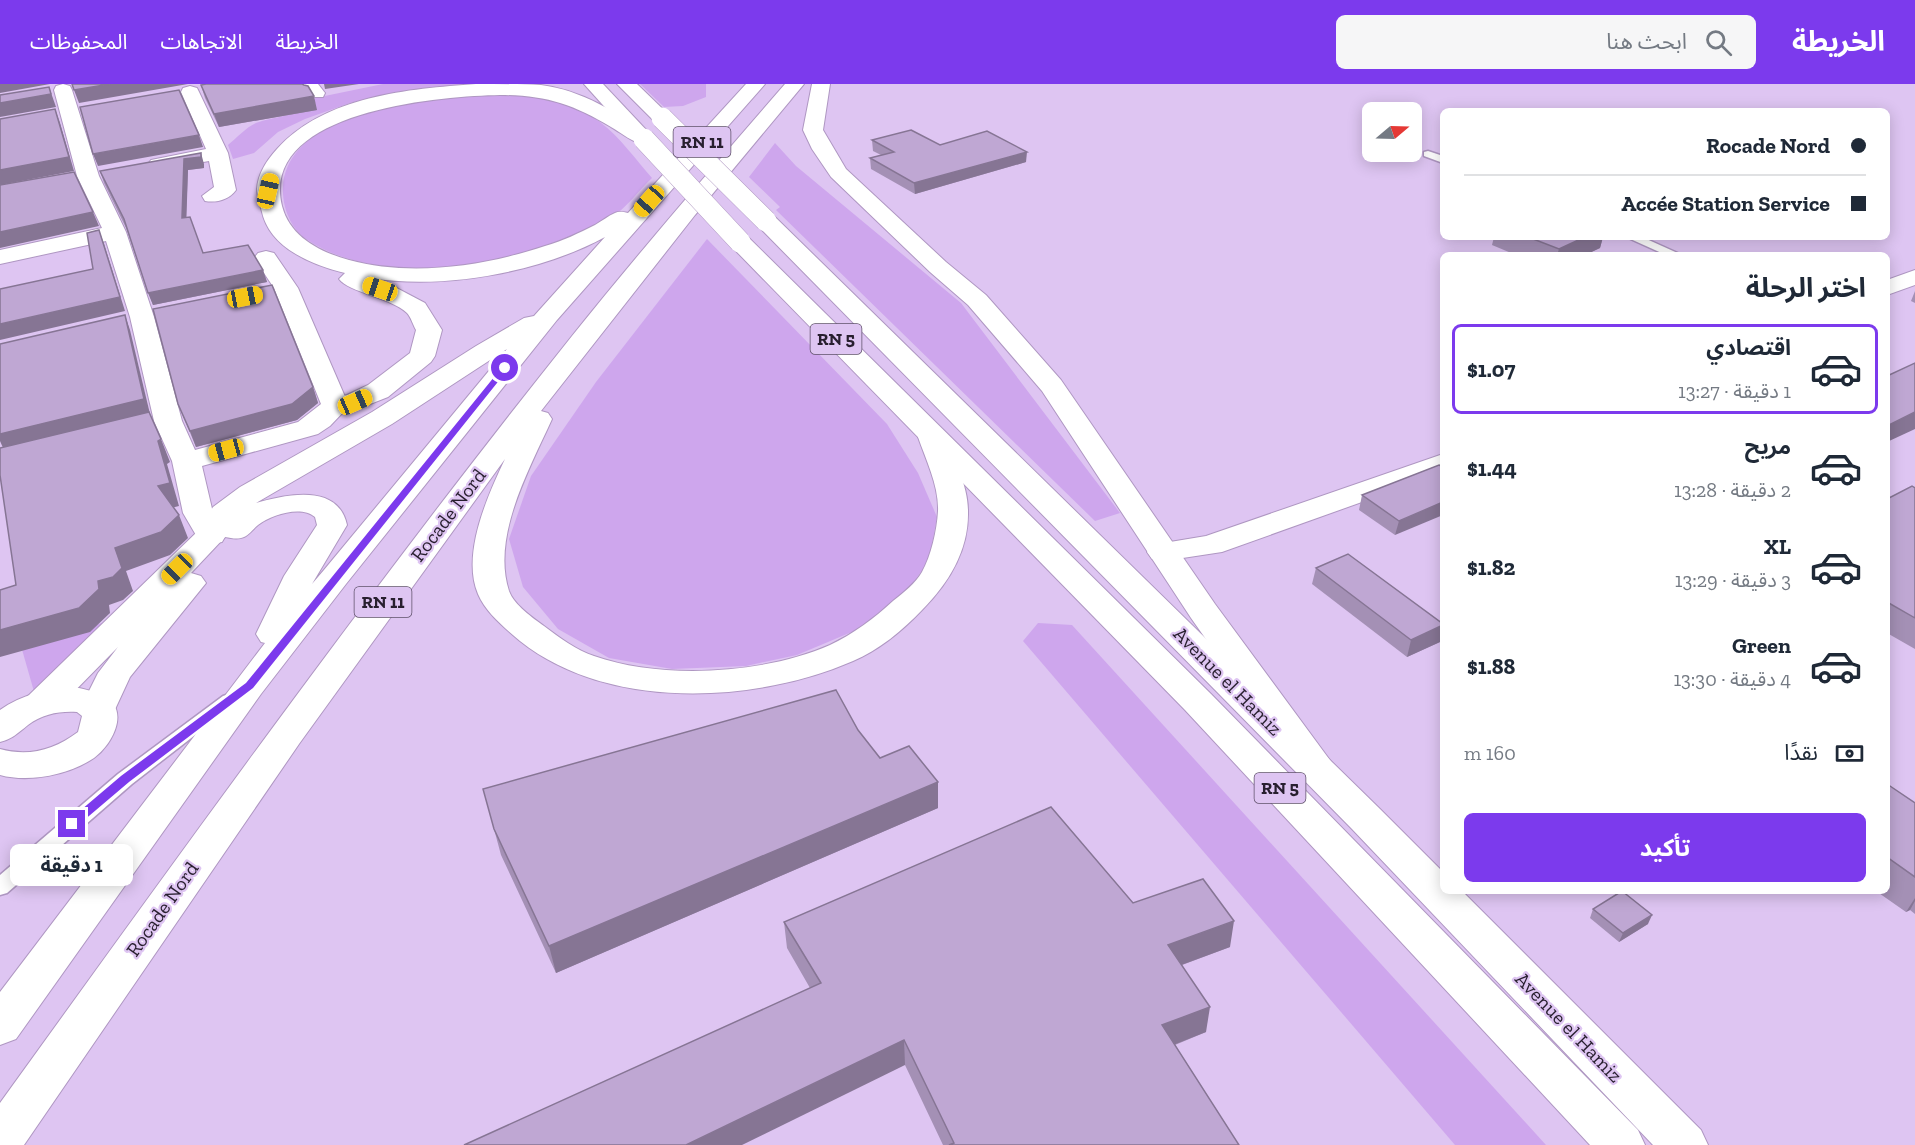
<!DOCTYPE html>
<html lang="ar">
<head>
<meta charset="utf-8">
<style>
  body { margin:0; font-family:"Zilla Slab","Noto Sans Arabic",serif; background:#f6f6f7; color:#1f2937; direction:rtl; height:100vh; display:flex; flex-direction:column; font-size:22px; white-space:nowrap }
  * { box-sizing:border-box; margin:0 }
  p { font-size:20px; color:#747a83 }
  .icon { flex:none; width:33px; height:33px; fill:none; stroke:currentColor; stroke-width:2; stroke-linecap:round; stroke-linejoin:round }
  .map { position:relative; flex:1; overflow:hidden; direction:ltr }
  .drawer { position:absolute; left:1440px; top:168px; width:450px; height:642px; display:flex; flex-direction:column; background:#fff; border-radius:9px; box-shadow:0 3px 15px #0003; direction:rtl }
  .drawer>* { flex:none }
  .guide { position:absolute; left:1440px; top:24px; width:450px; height:132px; border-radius:9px; box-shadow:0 3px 15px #0003; direction:rtl; display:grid; align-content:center; height:132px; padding:0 24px; background:#fff }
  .needle { width:39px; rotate:71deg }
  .fabs { position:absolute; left:1362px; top:18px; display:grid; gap:12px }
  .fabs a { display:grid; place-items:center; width:60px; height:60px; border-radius:9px; background:#fff; box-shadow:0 3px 15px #0003; font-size:30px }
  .end { position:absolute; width:27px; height:27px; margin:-14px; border:8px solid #7c3aed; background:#fff; box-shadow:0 0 0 3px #fff }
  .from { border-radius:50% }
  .bubble { position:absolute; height:42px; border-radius:9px; background:#fff; box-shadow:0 3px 15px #0003; font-size:20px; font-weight:700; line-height:42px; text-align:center; direction:rtl }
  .car { position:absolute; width:18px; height:36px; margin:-18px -9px; border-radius:8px; box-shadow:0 0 4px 2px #0007; background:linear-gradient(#f5c518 24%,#345 0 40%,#f5c518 0 76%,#345 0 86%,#f5c518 0) }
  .guide b { display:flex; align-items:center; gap:21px; height:57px; font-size:22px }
  .guide b+b { border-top:2px solid #e0e1e3 }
  .guide i { width:15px; height:15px; background:#1f2937 }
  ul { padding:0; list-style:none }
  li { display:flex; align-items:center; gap:18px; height:90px; margin:0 12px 9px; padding:0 12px; border:3px solid transparent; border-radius:9px }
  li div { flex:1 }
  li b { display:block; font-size:22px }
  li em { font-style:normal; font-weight:700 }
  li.active { border-color:#7c3aed }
  li>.icon { width:54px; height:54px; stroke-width:1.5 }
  h2 { padding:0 24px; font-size:27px; line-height:72px }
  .pay { display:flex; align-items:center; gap:15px; height:66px; padding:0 24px; font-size:22px }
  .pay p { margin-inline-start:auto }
  .button { display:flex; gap:12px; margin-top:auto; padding:12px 24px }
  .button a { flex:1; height:69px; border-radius:9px; background:#7c3aed; color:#fff; font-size:24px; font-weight:700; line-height:69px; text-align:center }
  header { display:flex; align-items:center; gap:36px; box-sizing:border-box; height:84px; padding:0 30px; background:#7c3aed; color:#fff }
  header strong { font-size:28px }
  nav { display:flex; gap:33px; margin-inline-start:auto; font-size:21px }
  .search { width:420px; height:54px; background:#f6f6f7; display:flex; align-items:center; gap:15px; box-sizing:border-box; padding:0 21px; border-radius:9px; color:#747a83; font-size:22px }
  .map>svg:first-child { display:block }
  .green { fill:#cea6ed }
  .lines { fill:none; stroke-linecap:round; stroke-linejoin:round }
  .service-casing { stroke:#af97c2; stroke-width:3 }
  .minor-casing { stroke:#af97c2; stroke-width:2 }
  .trunk-casing { stroke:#af97c2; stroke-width:2 }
  .motorway-casing { stroke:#af97c2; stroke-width:2 }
  .service { fill:#fff; fill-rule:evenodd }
  .minor { fill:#fff; fill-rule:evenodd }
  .trunk { fill:#fff; fill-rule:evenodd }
  .motorway { fill:#fff; fill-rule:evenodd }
  .trunk-bridge-casing { stroke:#af97c2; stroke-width:22; stroke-linecap:butt }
  .trunk-bridge { stroke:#fff; stroke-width:21 }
  .wall { fill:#a490b5 }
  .shaded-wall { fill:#867594 }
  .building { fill:#bfa7d3; stroke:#867594; stroke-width:1.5 }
  .route { fill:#7c3aed }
  .labels { text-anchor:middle; stroke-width:4.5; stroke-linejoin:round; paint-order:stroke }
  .shield { fill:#dec5f2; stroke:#5f516a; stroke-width:1.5 }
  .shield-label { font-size:18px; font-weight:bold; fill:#281f2f }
  .street-label { font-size:20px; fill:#281f2f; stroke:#dec5f2 }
</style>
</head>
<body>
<header>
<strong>الخريطة</strong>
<div class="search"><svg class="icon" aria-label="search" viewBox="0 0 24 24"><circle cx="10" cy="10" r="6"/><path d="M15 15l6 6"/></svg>ابحث هنا</div>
<nav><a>الخريطة</a><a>الاتجاهات</a><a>المحفوظات</a></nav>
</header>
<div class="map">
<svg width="1915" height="1061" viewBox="0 0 1915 1061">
  <rect width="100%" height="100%" fill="#dec5f2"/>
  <!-- green -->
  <g class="green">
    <path d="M383 0H466L402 7 350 19 305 35 278 48 254 69 233 75 228 61C237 54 248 41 259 38 280 31 301 33 315 14Z"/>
    <path d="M640 0H706V13L683 22 664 23Z"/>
    <path d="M512 8C543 13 574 18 600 38 620 53 636 76 652 94 639 106 626 125 610 134 533 181 385 209 306 155 290 144 282 122 283 103 286 46 366 25 412 15 442 9 480 10 512 8Z"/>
    <path d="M775 59 796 82 961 219 1120 429 1095 437 776 126 780 123 749 93Z"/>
    <path d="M707 155 887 340 918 389 937 433 929 477 902 514 866 542 797 571 746 582 672 585 609 574 558 545 523 503 509 455 531 392 596 298Z"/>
    <path d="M116 535 35 611 21 562Z"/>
    <path d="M1038 539 1072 541 1546 1061H1455L1023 557Z"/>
  </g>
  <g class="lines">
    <defs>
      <g id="service">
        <path d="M1428 67 1443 72V79L1424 72V68Z"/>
        <path d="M1626 153H1642L1682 171H1666Z"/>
        <path d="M229 610 235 612 238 616 235 620 132 700 7 809 0 811V791L118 690 223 612Z"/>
      </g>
      <g id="minor">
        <path d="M63 0 70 2 72 6 99 92 126 148 154 233 182 337 195 366 298 338 321 320 274 204 254 174 258 169 266 167 274 169 298 204 349 322 330 342 318 350 202 382 213 429 226 451 222 458 211 460 200 458 183 429 172 377 154 337 130 233 106 157 0 180V166L102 144 77 92 54 6 56 2Z"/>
        <path d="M298 0H318L325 9 323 13H309Z"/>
        <path d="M190 2 197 4 199 8 228 69 236 106C229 116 216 119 205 117L202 112 214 103 209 77 158 86 151 84 148 80 151 76 206 65 181 8 183 4Z"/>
        <path d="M1915 186V201L1887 211V196Z"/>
        <path d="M1443 370V389L1222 468 1163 477 1152 475 1147 468 1152 461 1206 452Z"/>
        <path d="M79 604C86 606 94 607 101 610 132 624 113 660 94 674 69 691 29 699 0 691V665C29 673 54 666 78 648L82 632 77 628C59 627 43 630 28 641 18 649 12 655 0 658V626C22 610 52 603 79 604Z"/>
      </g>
      <g id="trunk">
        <path d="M584 0H603L651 51 654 55 651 59H637Z"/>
        <path d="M617 0H637L672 34 669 38H655Z"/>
        <path d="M766 130 774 132 1380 725 1443 788V807H1462L1701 1046 1708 1061H1653L1352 745 758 142 755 137 758 132Z"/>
        <path d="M740 151 748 153 1211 610 1638 1046 1645 1061H1590L1185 626 732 163 729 158 732 153Z"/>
      </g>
      <g id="motorway">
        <path d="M476 0C497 0 520 0 541 1 582 6 617 29 651 51L654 55 651 59C636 63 624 50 611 43 573 20 544 11 500 11 439 12 259 27 282 122 290 153 320 168 349 176 411 193 485 182 545 162 563 157 579 149 595 141 602 137 608 132 615 129 619 127 623 128 628 129L746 0H765L557 236 346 500 261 610 16 955 0 961V908L265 559 261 558 256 550 284 492 317 441 315 433C301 421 271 431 258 441 253 445 249 451 244 453 237 456 232 454 225 453L191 489 201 492 206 499 130 593 111 634 98 637 85 634 80 625 98 589 118 563 54 628 41 632 28 628 23 620 28 612 199 446 213 423 240 403 372 328 476 262 524 234 534 232 605 153C541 188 444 206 371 194L389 200 425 219 442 246 435 272 431 278 388 313 355 326 335 330 325 328 321 322 325 316 347 311 368 301 410 269 416 246C413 241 411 233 407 229 392 214 348 208 339 195L345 189C312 181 270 164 262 128 260 120 257 112 257 105 258 89 267 76 277 65 325 12 408 5 476 0ZM507 265 324 486 312 500 347 441C338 399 287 410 256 419L392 340Z"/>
        <path d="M785 0H804L695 131 541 327 548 329 552 335C530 384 491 452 509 507 514 521 533 534 544 542 560 554 576 566 594 572 662 596 764 590 830 561 853 550 875 534 893 517 903 509 916 499 922 488 931 472 937 446 938 427 939 402 926 376 918 353L922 347 932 345 942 347 946 353C954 376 968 401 968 427 969 466 949 499 922 526 903 546 879 566 853 577 754 620 608 627 520 557 505 544 486 529 478 510 461 470 488 411 505 375L299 660 24 1061H0V1019C187 760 373 501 572 252 641 166 713 83 785 0Z"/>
        <path d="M812 0H830L823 46 846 85 946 178 986 211 1061 296 1215 520 1332 679 1338 688 1332 697 1319 701 1306 697 1191 534 1042 307 968 221 930 188 831 93 812 65 803 46Z"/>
      </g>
    </defs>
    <!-- service casing -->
    <use href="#service" class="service-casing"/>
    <!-- minor casing -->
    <use href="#minor" class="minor-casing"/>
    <!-- trunk casing -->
    <use href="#trunk" class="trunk-casing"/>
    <!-- motorway casing -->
    <use href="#motorway" class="motorway-casing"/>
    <!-- service -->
    <use href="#service" class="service"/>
    <!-- minor -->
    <use href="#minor" class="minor"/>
    <!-- trunk -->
    <use href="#trunk" class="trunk"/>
    <!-- motorway -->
    <use href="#motorway" class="motorway"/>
    <defs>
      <g id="trunk-bridge">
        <path d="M662 34 766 137"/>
        <path d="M644 55 740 158"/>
      </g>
    </defs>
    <!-- trunk-bridge casing -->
    <use href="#trunk-bridge" class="trunk-bridge-casing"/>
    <!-- trunk-bridge -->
    <use href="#trunk-bridge" class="trunk-bridge"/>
  </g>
  <!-- wall -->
  <g class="wall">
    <path d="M201 1 317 26 219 43 205 14Z"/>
    <path d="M872 56 940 61 1026 78 915 110 871 85 870 74 881 71 873 67Z"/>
    <path d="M204 80V84L188 86 186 133 203 169 263 186 267 198 153 221 126 144 104 99 100 87Z"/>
    <path d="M1494 153H1603L1600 164 1585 171H1516L1492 161Z"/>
    <path d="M1915 207V219L1911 217Z"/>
    <path d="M313 303 318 319 297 336 196 363 178 320Z"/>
    <path d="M1439 381 1395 451 1359 426 1362 411Z"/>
    <path d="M1915 404V565L1887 549V415Z"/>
    <path d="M1316 484 1440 558 1407 573 1312 500Z"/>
    <path d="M858 646 880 674 938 724 556 889 501 771 494 745Z"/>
    <path d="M1887 700 1915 719V830L1910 826 1906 828 1876 807H1887Z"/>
    <path d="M1133 819 1230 863 1182 881 1206 948 1175 961 1239 1061H943L905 981 810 904 787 864 784 838Z"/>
    <path d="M1593 825 1648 840 1619 858 1590 834Z"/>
  </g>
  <!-- shaded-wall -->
  <g class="shaded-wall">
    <path d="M0 0H50L0 9Z"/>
    <path d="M110 0H188L79 19 74 6Z"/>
    <path d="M324 0H359L325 5Z"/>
    <path d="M49 3 56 23 0 33V19Z"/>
    <path d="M314 12 317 26 219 43 214 30Z"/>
    <path d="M55 25 60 39 74 87 0 101V86Z"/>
    <path d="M199 51 203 63 98 82 93 70Z"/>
    <path d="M1027 68 1026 78 915 110 914 99Z"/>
    <path d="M201 69 204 80V84L188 86 186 146 182 134 184 75Z"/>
    <path d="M93 128 99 142 0 164V148Z"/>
    <path d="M99 146 104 160 125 227 0 256V240L120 213Z"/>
    <path d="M1585 153H1603L1600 164 1585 171H1557L1559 165Z"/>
    <path d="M263 186 267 198 153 221 148 209Z"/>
    <path d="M125 231 130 246 150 330 4 366 0 357V350Z"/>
    <path d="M313 303 318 319 297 336 196 363 190 347Z"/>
    <path d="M1915 328V345L1887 358V342Z"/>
    <path d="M161 355 170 378 167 380 179 422 167 425 158 402V357Z"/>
    <path d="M1443 418V431L1395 451 1399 437Z"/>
    <path d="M179 431 188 454 170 471 126 487 133 507 123 516 109 521 110 529 90 548 0 573V546L98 497 115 464Z"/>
    <path d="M1443 541V545L1440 558 1407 573 1411 556Z"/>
    <path d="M938 698V724L556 889 549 862Z"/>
    <path d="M1915 814V817L1910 826 1906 828Z"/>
    <path d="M1652 831 1648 840 1619 858 1623 849Z"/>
    <path d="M1234 837 1230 863 1165 887 1168 861Z"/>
    <path d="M1210 923 1206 948 1158 967 1162 941Z"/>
    <path d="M904 956 905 981 742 1061H686Z"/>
  </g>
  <!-- building -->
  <g class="building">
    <path d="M72 0H110L74 6Z"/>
    <path d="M206 0H302L304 1 308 2 314 12 214 30 201 1Z"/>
    <path d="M49 3 51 10 0 19V11Z"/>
    <path d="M179 6 199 51 93 70 80 23Z"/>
    <path d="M55 25 69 73 0 86V35Z"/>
    <path d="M911 46 940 61 987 47 1027 68 914 99 870 74 894 68 872 56Z"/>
    <path d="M201 69V73L184 75 182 134 190 133 203 169 248 161 263 186 148 209 124 135 100 87Z"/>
    <path d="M74 88 93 128 0 148V101Z"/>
    <path d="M99 146 120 213 0 240V205L93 185 87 149Z"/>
    <path d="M1528 153H1585L1559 165Z"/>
    <path d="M272 201 313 303 292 320 190 347 178 320 153 225Z"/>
    <path d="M125 231 144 315 0 350V260Z"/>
    <path d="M1915 279V328L1887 342V292Z"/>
    <path d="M149 328 161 355 158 357 170 399 158 402 179 431 161 448 115 464 122 484 113 493 98 497 99 505 79 524 0 546V506L16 501 0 391V364Z"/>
    <path d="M1439 381 1443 383V418L1399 437 1362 411Z"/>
    <path d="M1912 402 1915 404V534L1887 518V415Z"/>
    <path d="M1348 470 1443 540V541L1411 556 1316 484Z"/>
    <path d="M836 606 858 646 880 674 909 662 938 698 549 862 494 745 483 705Z"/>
    <path d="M1887 700 1915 719V793L1887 773Z"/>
    <path d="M1051 723 1133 819 1203 795 1234 837 1168 861 1210 923 1162 941 1239 1061H949L954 1059 904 956 686 1061H464L821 899 784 838Z"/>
    <path d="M1622 807 1652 831 1623 849 1593 825Z"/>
  </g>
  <!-- route -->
  <path class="route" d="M503 282 509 284 253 604 129 698 76 743H68V737L121 692 246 599Z"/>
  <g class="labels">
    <!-- shield labels -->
    <g class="shield">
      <rect x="673.5" y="43" width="57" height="30" rx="4.5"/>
      <rect x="810.5" y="240" width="51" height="30" rx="4.5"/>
      <rect x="354.5" y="503" width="57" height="30" rx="4.5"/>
      <rect x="1254.5" y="689" width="51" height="30" rx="4.5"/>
    </g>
    <g class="shield-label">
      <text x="702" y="64">RN 11</text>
      <text x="836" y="261">RN 5</text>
      <text x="383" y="524">RN 11</text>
      <text x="1280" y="710">RN 5</text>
    </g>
    <!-- street labels -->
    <g class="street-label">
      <text transform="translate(448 431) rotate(-53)" y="7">Rocade Nord</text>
      <text transform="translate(1228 597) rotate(45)" y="7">Avenue el Hamiz</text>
      <text transform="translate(162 825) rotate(-55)" y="7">Rocade Nord</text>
      <text transform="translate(1569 943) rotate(46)" y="7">Avenue el Hamiz</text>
    </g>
  </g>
</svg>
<div class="fabs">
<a><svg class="needle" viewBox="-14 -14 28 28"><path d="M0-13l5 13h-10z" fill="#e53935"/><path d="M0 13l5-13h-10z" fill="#747a83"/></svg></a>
</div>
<i class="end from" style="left:505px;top:284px"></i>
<i class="end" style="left:72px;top:740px"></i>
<div class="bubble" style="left:10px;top:760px;width:123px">1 دقيقة</div>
<i class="car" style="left:268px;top:107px;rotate:13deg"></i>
<i class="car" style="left:649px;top:117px;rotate:222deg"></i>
<i class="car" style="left:380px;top:205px;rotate:289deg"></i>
<i class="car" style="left:245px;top:213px;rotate:79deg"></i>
<i class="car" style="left:355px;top:318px;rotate:66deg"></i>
<i class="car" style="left:226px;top:366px;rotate:255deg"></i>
<i class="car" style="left:177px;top:485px;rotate:225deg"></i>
<div class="guide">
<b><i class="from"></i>Rocade Nord</b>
<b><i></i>Accée Station Service</b>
</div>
<section class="drawer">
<h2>اختر الرحلة</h2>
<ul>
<li class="active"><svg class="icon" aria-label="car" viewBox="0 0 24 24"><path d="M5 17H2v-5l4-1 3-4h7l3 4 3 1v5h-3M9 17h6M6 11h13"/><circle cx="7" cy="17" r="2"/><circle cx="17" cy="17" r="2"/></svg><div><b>اقتصادي</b><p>1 دقيقة · 13:27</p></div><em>$1.07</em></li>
<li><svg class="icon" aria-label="car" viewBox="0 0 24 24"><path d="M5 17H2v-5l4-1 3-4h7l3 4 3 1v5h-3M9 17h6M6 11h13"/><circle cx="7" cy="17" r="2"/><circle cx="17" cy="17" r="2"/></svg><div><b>مريح</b><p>2 دقيقة · 13:28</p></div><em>$1.44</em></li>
<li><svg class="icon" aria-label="car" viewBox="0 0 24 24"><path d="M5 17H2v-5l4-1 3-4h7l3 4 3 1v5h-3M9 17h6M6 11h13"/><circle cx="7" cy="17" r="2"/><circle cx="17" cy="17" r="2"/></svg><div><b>XL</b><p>3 دقيقة · 13:29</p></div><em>$1.82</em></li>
<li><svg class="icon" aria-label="car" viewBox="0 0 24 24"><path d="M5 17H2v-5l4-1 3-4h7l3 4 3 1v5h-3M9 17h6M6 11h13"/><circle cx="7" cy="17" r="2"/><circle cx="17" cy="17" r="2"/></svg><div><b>Green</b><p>4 دقيقة · 13:30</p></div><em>$1.88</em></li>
</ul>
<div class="pay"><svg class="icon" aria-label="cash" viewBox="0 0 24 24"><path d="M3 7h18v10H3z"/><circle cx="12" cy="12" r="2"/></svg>نقدًا<p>160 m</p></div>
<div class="button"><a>تأكيد</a></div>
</section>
</div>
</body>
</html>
